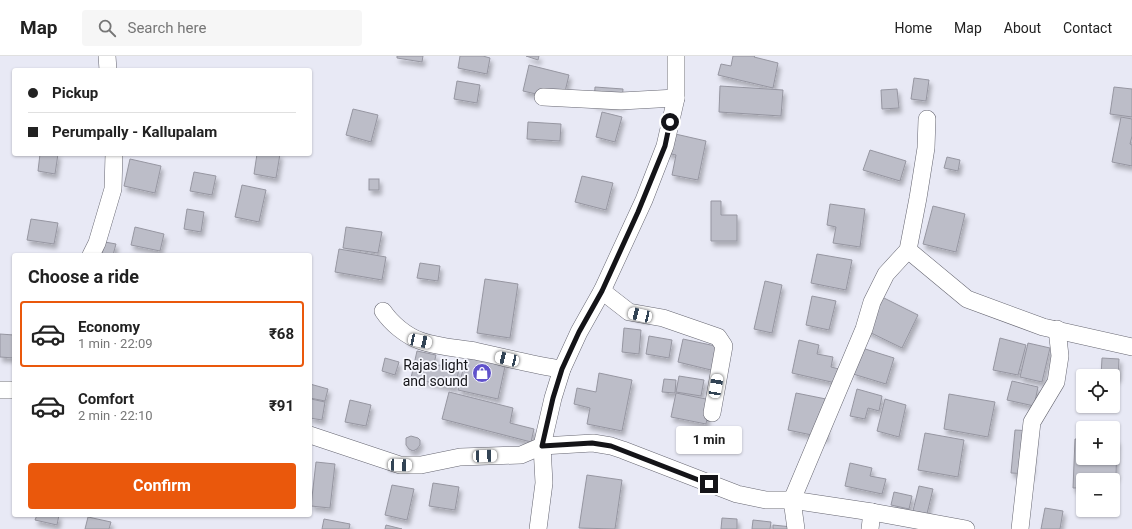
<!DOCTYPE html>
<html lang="en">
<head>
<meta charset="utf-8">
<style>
  body { margin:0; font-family:Roboto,sans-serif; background:#f6f6f6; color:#222; height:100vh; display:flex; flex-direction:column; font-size:15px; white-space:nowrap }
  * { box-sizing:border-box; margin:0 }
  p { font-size:13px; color:#767676 }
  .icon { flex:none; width:22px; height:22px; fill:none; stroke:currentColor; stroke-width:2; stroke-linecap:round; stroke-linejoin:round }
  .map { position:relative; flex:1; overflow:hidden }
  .sheet { position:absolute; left:12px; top:197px; width:300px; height:264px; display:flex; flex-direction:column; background:#fff; border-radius:4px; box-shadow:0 1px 3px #0004 }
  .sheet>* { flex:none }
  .guide { position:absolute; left:12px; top:12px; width:300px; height:88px; border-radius:4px; box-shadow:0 1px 3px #0004; display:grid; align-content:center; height:88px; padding:0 16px; background:#fff }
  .buttons { position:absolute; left:1076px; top:313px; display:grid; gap:8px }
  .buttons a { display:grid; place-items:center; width:44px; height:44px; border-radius:4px; background:#fff; box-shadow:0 1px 3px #0004; font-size:20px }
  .end { position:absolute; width:18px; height:18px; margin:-9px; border:5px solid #141418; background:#fff; box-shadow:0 0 0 2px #fff }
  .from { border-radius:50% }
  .bubble { position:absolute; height:28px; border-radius:4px; background:#fff; box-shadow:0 1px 3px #0004; font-size:13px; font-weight:700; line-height:28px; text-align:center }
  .car { position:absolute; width:12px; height:24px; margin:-12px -6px; border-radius:5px; box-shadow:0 0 3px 1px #0007; background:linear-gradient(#fff 24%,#345 0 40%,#fff 0 76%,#345 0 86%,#fff 0) }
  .guide b { display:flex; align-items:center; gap:14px; height:38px; font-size:15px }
  .guide b+b { border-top:1px solid #e0e0e0 }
  .guide i { width:10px; height:10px; background:#222 }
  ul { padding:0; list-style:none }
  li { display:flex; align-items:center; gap:12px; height:66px; margin:0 8px 6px; padding:0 8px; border:2px solid transparent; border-radius:4px }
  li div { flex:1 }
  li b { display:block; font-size:15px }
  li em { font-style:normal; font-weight:700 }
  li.active { border-color:#ea580c }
  li>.icon { width:36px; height:36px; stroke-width:1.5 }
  h2 { padding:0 16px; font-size:18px; line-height:48px }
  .cta { display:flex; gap:8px; margin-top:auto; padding:8px 16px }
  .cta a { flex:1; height:46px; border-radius:4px; background:#ea580c; color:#fff; font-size:16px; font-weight:700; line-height:46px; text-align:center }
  header { display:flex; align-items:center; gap:24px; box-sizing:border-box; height:56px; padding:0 20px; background:#fff; border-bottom:1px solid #e0e0e0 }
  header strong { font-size:19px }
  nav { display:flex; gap:22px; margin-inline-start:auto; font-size:14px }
  .search { width:280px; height:36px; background:#f6f6f6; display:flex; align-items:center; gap:10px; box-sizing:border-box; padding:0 14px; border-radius:4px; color:#767676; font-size:15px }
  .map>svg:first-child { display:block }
  .building { fill:#bcbdc8; stroke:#9696a1; filter:url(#shadow) }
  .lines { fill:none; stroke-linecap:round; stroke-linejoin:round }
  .minor-casing { stroke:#666671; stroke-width:18 }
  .minor { stroke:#fff; stroke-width:17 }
  .route { stroke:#141418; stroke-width:5 }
  .labels { text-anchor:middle; stroke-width:3.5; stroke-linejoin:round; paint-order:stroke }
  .poi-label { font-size:14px; fill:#141418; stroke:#f6f7fe; text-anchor:end }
</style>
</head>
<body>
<header>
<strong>Map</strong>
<div class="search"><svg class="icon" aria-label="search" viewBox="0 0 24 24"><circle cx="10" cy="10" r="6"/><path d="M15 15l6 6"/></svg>Search here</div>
<nav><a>Home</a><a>Map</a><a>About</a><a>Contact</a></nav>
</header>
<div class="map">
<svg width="1132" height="473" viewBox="0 0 1132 473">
  <defs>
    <filter id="shadow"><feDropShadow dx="2.5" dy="4.5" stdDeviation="2" flood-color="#0004"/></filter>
  </defs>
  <rect width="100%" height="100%" fill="#e8e9f5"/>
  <!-- building -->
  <g class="building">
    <path d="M397 0H423L422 6 397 2Z"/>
    <path d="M460 0H483L490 2 487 18 458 12Z"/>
    <path d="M526 0H539L538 4Z"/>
    <path d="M733 0H755L754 1 778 7 773 32 718 19 721 8 731 10Z"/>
    <path d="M529 9 569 19 563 44 523 35Z"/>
    <path d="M914 22 929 24 926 45 911 43Z"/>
    <path d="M457 25 480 29 477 47 454 43Z"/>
    <path d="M720 30 783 34 781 60 719 56Z"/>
    <path d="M595 31 623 33 622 50 594 48Z"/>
    <path d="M1114 31 1132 33V61L1110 58Z"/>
    <path d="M897 33 899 52 882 53 881 34Z"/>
    <path d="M353 53 378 59 371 86 346 79Z"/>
    <path d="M602 56 622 61 615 86 596 81Z"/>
    <path d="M1121 61 1132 63V80L1130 88 1132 89V110L1112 106Z"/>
    <path d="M528 66 561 68 560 85 527 83Z"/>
    <path d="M671 77 706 85 698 124 672 119 676 99 667 97Z"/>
    <path d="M870 94 906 105 900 125 863 114Z"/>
    <path d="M40 98H58L55 118 38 115Z"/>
    <path d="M257 98H280L276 122 254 118Z"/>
    <path d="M947 101 960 104 958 115 944 112Z"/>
    <path d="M130 103 161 110 155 137 124 130Z"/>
    <path d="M194 116 216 120 212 139 190 135Z"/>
    <path d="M582 120 613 127 606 154 575 146Z"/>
    <rect x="369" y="123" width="10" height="11"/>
    <path d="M242 129 266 134 259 166 235 161Z"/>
    <path d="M711 145H721V159H737V185H711Z"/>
    <path d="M830 148 865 153 860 191 833 187 836 171 827 169Z"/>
    <path d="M933 150 965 158 956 196 923 188Z"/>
    <path d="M187 153 204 156 201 176 184 173Z"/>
    <path d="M31 163 58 167 54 188 27 184Z"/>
    <path d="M135 171 164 178 160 195 131 189Z"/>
    <path d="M346 171 382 176 378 197 343 192Z"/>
    <path d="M105 186 116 188 113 199 102 198Z"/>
    <path d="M339 193 386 201 382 224 335 216Z"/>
    <path d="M817 198 852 204 846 234 811 227Z"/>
    <path d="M420 207 440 210 438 225 417 222Z"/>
    <path d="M485 223 518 228 510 282 477 277Z"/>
    <path d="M765 225 782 229 772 277 754 273Z"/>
    <path d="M812 240 836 245 829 274 806 269Z"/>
    <path d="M882 241 918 259 902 292 865 274Z"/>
    <path d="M624 272 641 274 639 298 622 296Z"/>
    <path d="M0 278 14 279V302L0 301Z"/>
    <path d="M649 280 672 284 669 302 646 298Z"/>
    <path d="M1000 282 1026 289 1018 319 993 314Z"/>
    <path d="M683 283 720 291 715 315 678 306Z"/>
    <path d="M799 284 819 289 817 298 833 301 831 311 843 314 840 328 792 317Z"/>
    <path d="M1028 287 1050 292 1042 326 1020 321Z"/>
    <path d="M862 292 894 302 886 328 853 318Z"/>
    <path d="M417 295 436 299 434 308 459 313 455 332 411 322Z"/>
    <path d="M467 297 506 306 498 343 458 334Z"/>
    <path d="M385 302 399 306 395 319 382 315Z"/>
    <path d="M1102 302 1119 303 1118 322H1113V320H1101Z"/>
    <path d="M599 317 632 324 622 375 587 368 590 352 574 348 577 332 596 336Z"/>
    <path d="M679 320 704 324 701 340 676 336Z"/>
    <path d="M664 323 676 324 675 337 662 336Z"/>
    <path d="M1012 325 1038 331 1034 350 1007 344Z"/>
    <path d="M310 328 328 333 325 345 310 342Z"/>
    <path d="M857 333 882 340 879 355 868 352 865 363 850 360Z"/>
    <path d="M449 336 513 352 510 367 534 373 531 386 442 363Z"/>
    <path d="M676 337 711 344 706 368 671 361Z"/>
    <path d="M796 337 826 343V382L788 374Z"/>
    <path d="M949 338 995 346 988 381 944 373Z"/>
    <path d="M311 343 325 346 322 364 310 362Z"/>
    <path d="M885 343 906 349 899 381 877 375Z"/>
    <path d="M350 344 371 349 366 370 345 366Z"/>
    <path d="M1015 374 1034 375 1031 418 1011 417Z"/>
    <path d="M925 377 964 384 958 421 918 414Z"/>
    <path d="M411 380 418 382 420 384V389L417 393 413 395 409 393 406 389V382Z"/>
    <path d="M1075 383H1083V402H1113V384H1117L1116 421 1105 420V424H1083V432H1073Z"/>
    <path d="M316 406 335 408 330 452 311 450Z"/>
    <path d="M850 407 872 412 870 420 886 423 882 438 845 430Z"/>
    <path d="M587 419 622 424 615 473 579 472Z"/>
    <path d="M433 427 459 431 455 454 429 450Z"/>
    <path d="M392 429 414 433 407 464 385 459Z"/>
    <path d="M919 430 933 433 926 462 912 459Z"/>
    <path d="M894 436 912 440 909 453 891 449Z"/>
    <path d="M1045 452 1063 455 1060 473H1041Z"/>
    <path d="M37 459H59L57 469 35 464Z"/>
    <path d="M88 461 111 466 109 473H85Z"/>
    <path d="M722 462 737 463V473H721Z"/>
    <path d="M324 463 350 468 349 473H322Z"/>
    <path d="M753 464 771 466 770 473H752Z"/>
    <path d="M386 469 402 473H385Z"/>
    <path d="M773 469 792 471V473H773Z"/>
  </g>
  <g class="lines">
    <defs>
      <g id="minor">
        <path d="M107 0 108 14"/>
        <path d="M543 41 621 45 676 42"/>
        <path d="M908 194 967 243 1043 271 1132 291"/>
        <path d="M91 199 97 187 113 133 114 98"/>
        <path d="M602 235 629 256 663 262 718 281 724 290 712 357"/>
        <path d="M383 255C391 267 406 280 421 285 438 291 457 292 475 295 504 301 532 309 562 313"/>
        <path d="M0 334H14"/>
        <path d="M310 379 400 409H421L460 401 521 399 542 390 593 387 611 390 623 394 737 438 766 444H792L872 456 966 473"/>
        <path d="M538 473 544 427 542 390 553 342 562 313 579 276 602 235 644 144 665 90 676 42V0"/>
        <path d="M796 473 792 444 864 273 872 246 886 218 908 194 918 142 926 92 927 63"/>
        <path d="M870 473 872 456"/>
        <path d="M1020 473 1032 366 1056 326 1060 300 1057 273"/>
      </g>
    </defs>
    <!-- minor casing -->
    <use href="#minor" class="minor-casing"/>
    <!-- minor -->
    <use href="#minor" class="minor"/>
  </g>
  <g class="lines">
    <!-- route -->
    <path class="route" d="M670 66 665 90 638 156 602 235 579 276 562 313 553 342 542 390 592 387 611 390 709 428"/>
  </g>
  <!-- icons -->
  <defs>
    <symbol id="shop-disc" viewBox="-11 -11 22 22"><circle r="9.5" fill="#6052cb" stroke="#f6f7fe"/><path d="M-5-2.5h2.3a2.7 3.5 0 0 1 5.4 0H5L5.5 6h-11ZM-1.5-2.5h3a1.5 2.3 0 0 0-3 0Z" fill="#fff"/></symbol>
  </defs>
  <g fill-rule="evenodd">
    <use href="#shop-disc" x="471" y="306" width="22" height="22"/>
  </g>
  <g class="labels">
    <!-- poi labels -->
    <g class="poi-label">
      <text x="468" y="314">Rajas light<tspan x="468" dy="16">and sound</tspan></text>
    </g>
  </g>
</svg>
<div class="buttons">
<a><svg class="icon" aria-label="locate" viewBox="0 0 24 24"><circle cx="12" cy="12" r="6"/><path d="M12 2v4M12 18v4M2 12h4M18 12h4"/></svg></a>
<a>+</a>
<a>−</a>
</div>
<i class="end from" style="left:670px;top:66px"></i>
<i class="end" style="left:709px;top:428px"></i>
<div class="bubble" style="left:676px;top:370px;width:66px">1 min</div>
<i class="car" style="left:640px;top:259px;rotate:283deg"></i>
<i class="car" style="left:420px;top:285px;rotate:102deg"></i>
<i class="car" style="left:507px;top:303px;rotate:283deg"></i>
<i class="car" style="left:716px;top:330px;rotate:10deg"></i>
<i class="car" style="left:485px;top:400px;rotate:88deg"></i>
<i class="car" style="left:400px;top:409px;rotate:92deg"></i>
<div class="guide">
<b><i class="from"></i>Pickup</b>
<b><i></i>Perumpally - Kallupalam</b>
</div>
<section class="sheet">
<h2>Choose a ride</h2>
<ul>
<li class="active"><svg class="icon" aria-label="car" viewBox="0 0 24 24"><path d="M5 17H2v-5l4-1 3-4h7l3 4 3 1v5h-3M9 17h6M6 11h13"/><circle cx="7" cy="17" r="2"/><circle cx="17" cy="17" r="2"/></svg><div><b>Economy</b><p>1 min · 22:09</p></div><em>₹68</em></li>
<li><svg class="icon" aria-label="car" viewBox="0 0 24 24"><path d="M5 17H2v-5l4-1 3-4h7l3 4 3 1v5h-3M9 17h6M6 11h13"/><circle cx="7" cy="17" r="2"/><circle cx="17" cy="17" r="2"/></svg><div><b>Comfort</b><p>2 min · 22:10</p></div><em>₹91</em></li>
</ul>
<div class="cta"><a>Confirm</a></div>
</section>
</div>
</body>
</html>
